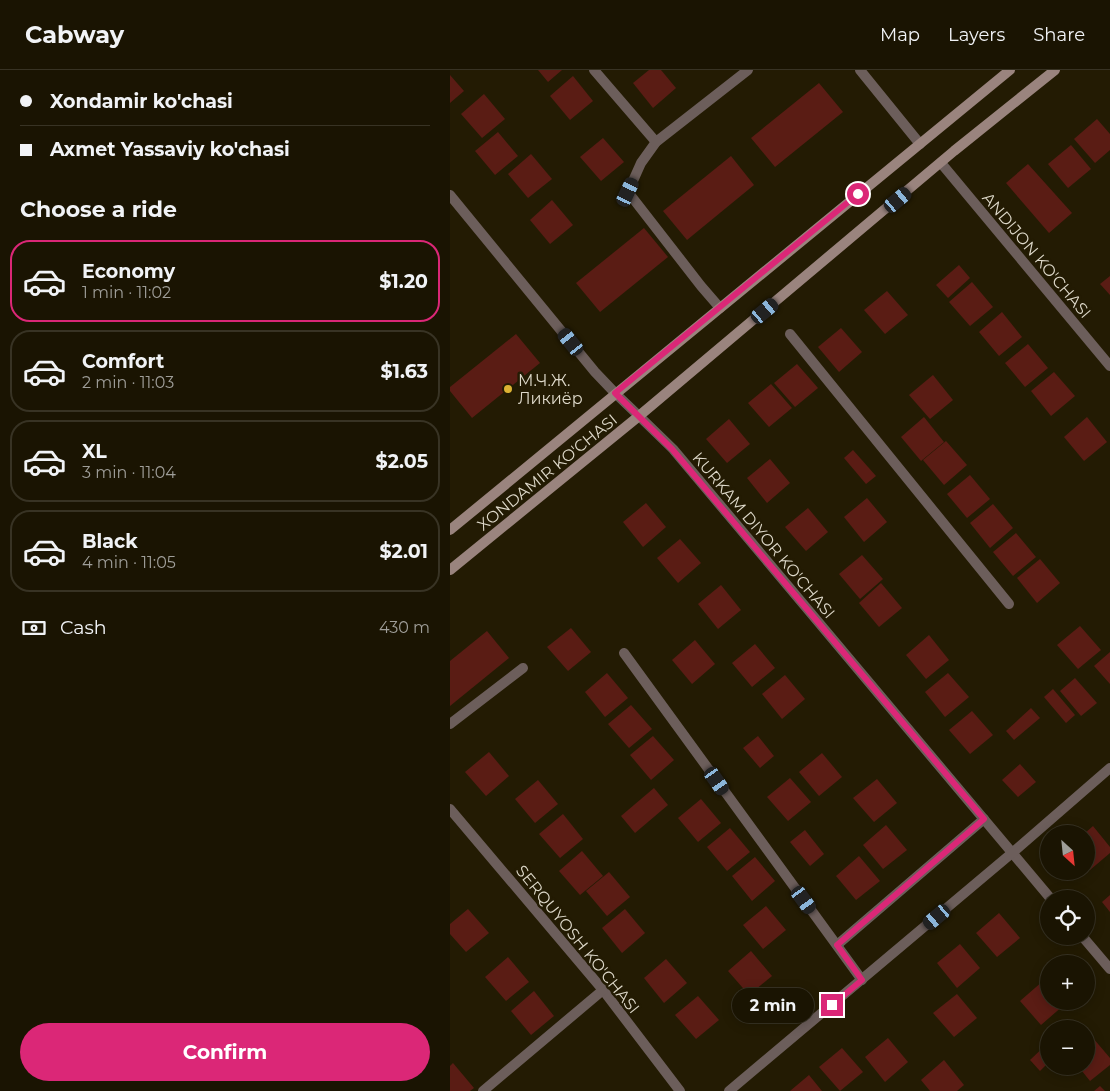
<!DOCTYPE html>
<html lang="en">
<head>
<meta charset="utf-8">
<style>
  body { margin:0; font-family:Montserrat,sans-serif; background:#231d0c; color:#f1f3f6; height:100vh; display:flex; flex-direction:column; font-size:19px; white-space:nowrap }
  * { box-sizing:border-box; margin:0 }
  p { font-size:16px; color:#9f9e99 }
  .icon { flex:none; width:28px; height:28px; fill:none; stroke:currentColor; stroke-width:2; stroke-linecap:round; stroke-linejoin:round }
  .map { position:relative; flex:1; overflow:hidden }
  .side { display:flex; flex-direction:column; background:#1a1402; width:450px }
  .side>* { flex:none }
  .top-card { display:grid; align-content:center; height:110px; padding:0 20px; background:#1a1402 }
  .needle { width:32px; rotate:153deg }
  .tools { position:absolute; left:590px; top:755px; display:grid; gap:10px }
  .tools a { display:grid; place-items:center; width:55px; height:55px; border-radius:50%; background:#1a1402; box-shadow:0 2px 12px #0003,0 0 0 1px #383324; font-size:25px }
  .end { position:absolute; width:22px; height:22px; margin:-11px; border:6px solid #db2777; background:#fff; box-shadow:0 0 0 2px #fff }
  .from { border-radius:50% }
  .bubble { position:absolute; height:35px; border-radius:18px; background:#1a1402; box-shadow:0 2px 12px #0003,0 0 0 1px #383324; font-size:16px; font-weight:700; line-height:35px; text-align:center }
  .car { position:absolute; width:15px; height:30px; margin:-15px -8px; border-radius:6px; box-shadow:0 0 4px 1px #0007; background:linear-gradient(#222 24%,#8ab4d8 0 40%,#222 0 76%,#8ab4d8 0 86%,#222 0) }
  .top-card b { display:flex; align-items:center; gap:18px; height:48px; font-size:19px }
  .top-card b+b { border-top:1px solid #383324 }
  .top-card i { width:12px; height:12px; background:#f1f3f6 }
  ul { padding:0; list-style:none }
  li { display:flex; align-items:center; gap:15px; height:82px; margin:0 10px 8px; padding:0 10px; border:2px solid #383324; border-radius:20px }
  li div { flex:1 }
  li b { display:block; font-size:19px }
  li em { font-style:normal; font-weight:700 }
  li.selected { border-color:#db2777 }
  li>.icon { width:45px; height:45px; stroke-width:1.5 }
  h2 { padding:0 20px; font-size:22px; line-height:60px }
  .pay { display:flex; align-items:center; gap:12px; height:55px; padding:0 20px; font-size:19px }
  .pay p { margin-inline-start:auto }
  .button { display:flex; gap:10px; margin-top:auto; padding:10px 20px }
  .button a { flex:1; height:58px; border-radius:30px; background:#db2777; color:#fff; font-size:20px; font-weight:700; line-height:58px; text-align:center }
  header { display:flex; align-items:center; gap:30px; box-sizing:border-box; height:70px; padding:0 25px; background:#1a1402; border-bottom:1px solid #383324 }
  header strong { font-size:24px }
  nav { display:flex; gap:28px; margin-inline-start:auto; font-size:18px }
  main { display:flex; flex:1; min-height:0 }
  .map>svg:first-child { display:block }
  .building { fill:#5a1c14 }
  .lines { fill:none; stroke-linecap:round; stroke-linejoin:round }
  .service { stroke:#6c5e5b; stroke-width:10 }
  .minor { stroke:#6c5e5b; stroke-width:10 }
  .tertiary { stroke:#6c5e5b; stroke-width:10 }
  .secondary { stroke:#9a847e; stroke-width:10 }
  .route { stroke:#db2777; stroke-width:6 }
  .poi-dot { fill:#dcb233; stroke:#231b03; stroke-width:2 }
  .labels { text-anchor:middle; stroke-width:5; stroke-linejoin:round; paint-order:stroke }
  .street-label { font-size:16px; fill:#ded9ca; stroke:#231b03 }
  .poi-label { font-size:16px; fill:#ded9ca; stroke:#231b03; text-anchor:start }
</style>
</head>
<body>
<header>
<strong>Cabway</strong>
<nav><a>Map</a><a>Layers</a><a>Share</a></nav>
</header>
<main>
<section class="side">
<div class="top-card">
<b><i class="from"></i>Xondamir ko'chasi</b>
<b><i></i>Axmet Yassaviy ko'chasi</b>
</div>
<h2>Choose a ride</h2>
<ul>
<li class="selected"><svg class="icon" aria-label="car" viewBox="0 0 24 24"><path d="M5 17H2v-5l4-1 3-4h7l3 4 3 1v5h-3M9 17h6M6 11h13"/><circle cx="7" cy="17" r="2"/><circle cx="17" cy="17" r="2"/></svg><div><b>Economy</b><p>1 min · 11:02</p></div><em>$1.20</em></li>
<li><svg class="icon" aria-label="car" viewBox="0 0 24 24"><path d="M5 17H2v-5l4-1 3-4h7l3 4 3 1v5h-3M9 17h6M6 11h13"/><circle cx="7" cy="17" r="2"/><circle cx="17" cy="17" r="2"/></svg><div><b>Comfort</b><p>2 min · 11:03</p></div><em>$1.63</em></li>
<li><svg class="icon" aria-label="car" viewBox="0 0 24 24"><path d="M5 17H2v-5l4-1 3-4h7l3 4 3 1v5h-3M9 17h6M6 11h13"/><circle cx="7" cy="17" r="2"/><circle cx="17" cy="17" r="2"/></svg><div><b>XL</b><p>3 min · 11:04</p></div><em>$2.05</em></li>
<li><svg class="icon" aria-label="car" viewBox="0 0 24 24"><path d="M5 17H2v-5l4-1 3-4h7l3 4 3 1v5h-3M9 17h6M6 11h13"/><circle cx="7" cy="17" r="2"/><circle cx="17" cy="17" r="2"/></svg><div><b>Black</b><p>4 min · 11:05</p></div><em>$2.01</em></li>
</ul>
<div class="pay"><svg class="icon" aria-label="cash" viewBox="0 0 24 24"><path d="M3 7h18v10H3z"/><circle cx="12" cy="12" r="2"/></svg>Cash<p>430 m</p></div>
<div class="button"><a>Confirm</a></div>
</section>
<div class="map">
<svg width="660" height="1021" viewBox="0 0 660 1021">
  <rect width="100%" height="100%" fill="#231b03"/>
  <!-- building -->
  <g class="building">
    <path d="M88 0H112L98 12Z"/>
    <path d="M199 0H211L226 18 203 38 183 13Z"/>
    <path d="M0 5 14 21 0 33Z"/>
    <path d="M123 6 143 31 120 50 100 26Z"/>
    <path d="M369 13 393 42 325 97 301 68Z"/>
    <path d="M34 24 55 49 32 68 11 44Z"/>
    <path d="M647 49 660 64V80L645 93 624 69Z"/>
    <path d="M48 62 68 86 45 105 25 81Z"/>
    <path d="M153 68 174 92 151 111 130 87Z"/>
    <path d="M621 75 641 99 618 118 598 94Z"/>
    <path d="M81 84 102 109 78 128 58 104Z"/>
    <path d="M281 86 304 115 237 170 213 141Z"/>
    <path d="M578 94 622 143 599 163 556 113Z"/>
    <path d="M102 130 123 155 100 174 80 150Z"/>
    <path d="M194 158 218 187 150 242 126 213Z"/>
    <path d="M509 195 520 208 498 228 486 215Z"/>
    <path d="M660 206V225L650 214Z"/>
    <path d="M522 212 543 237 520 256 499 232Z"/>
    <path d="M437 221 458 245 435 264 414 240Z"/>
    <path d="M552 242 572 267 549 286 529 262Z"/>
    <path d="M391 258 412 282 389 302 368 277Z"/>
    <path d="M66 264 90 293 22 348 0 321V317Z"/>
    <path d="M578 274 598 298 575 317 555 293Z"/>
    <path d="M347 294 368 318 345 337 324 313Z"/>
    <path d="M604 302 625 326 601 346 581 321Z"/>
    <path d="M483 305 503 330 480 349 459 325Z"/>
    <path d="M321 314 342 338 319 357 298 333Z"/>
    <path d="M474 347 494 372 471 391 451 367Z"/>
    <path d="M637 347 657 372 634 391 614 367Z"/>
    <path d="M279 349 300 374 277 393 256 369Z"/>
    <path d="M496 371 517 395 494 415 473 390Z"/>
    <path d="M403 380 426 406 416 414 394 388Z"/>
    <path d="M320 389 340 413 317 433 297 408Z"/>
    <path d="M520 405 540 429 517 448 497 424Z"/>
    <path d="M417 428 437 452 414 472 394 447Z"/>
    <path d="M196 433 216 457 193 477 173 452Z"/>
    <path d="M543 434 563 458 540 478 520 453Z"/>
    <path d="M358 438 378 462 356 481 335 457Z"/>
    <path d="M566 463 586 487 563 506 543 482Z"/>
    <path d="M230 469 251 493 228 513 207 488Z"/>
    <path d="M412 485 433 509 410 529 389 504Z"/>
    <path d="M590 489 610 513 587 533 567 508Z"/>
    <path d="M431 513 452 538 429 557 409 533Z"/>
    <path d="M271 515 291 540 268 559 248 534Z"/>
    <path d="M630 556 651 580 628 599 607 575Z"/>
    <path d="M121 558 141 582 118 601 97 577Z"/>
    <path d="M37 561 59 588 0 636V591Z"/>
    <path d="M479 565 499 590 476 609 456 585Z"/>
    <path d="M245 570 265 594 242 614 222 590Z"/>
    <path d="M305 574 325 598 302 617 282 593Z"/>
    <path d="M660 582V614L644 596Z"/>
    <path d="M157 603 178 628 155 647 135 622Z"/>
    <path d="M498 603 519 627 495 647 475 622Z"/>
    <path d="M335 605 355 629 332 649 312 624Z"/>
    <path d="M625 608 647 633 631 646 610 621Z"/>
    <path d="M603 619 625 645 616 653 594 627Z"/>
    <path d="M181 635 202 659 179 678 158 654Z"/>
    <path d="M581 638 590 648 564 670 556 661Z"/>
    <path d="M522 641 543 665 520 684 499 660Z"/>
    <path d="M203 666 224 690 201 710 180 685Z"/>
    <path d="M308 666 324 686 310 698 293 678Z"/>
    <path d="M39 682 59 706 36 726 15 702Z"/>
    <path d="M372 683 392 707 369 726 349 702Z"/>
    <path d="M570 694 586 712 568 727 552 710Z"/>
    <path d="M340 708 361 732 338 751 317 727Z"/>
    <path d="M427 709 447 733 424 752 403 728Z"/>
    <path d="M88 710 108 734 85 753 65 729Z"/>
    <path d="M204 718 218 735 185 763 171 746Z"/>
    <path d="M251 729 271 753 248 772 228 748Z"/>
    <path d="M113 744 133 769 110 788 89 764Z"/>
    <path d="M436 755 457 780 433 799 413 775Z"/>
    <path d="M643 756 660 777V783L640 800 636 795V764H634Z"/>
    <path d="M280 758 300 782 277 801 257 777Z"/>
    <path d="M355 760 374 784 360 796 340 772Z"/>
    <path d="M132 781 153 806 130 825 109 801Z"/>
    <path d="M409 786 430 811 406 830 386 806Z"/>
    <path d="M305 787 325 811 302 831 282 806Z"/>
    <path d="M159 802 180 827 157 846 136 821Z"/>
    <path d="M660 825V842L652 832Z"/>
    <path d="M316 836 336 860 313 879 293 855Z"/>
    <path d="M18 839 39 863 16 882 0 864V854Z"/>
    <path d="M175 839 195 863 172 883 152 858Z"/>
    <path d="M549 843 570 868 547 887 526 863Z"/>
    <path d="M510 874 530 898 507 918 487 893Z"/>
    <path d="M301 881 322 906 299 925 278 901Z"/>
    <path d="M58 887 79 912 56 931 35 907Z"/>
    <path d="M216 889 237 913 214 933 194 908Z"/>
    <path d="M593 911 599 918V931H610L614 935 591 955 570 931Z"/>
    <path d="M84 921 104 946 81 965 61 941Z"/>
    <path d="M507 924 527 948 504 967 483 943Z"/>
    <path d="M248 926 269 950 246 969 225 945Z"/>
    <path d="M438 968 458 992 435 1012 415 987Z"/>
    <path d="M643 968 660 988V995L640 1011 628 996H636V973Z"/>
    <path d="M599 972V992L590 1001 580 990Z"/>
    <path d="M392 978 413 1002 390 1021 369 997Z"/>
    <path d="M494 990 514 1015 507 1021H480L471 1010Z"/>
    <path d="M3 993 24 1018 20 1021H0V996Z"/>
    <path d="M359 1005 372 1021H340Z"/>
    <path d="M650 1016 655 1021H644Z"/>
  </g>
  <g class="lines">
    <!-- service -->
    <path class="service" d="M270 238 251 216 178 122 191 93 206 72 298 0"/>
    <!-- minor -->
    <g class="minor">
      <path d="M144 0 206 72"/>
      <path d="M410 0 470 74"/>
      <path d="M491 93 660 296"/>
      <path d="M0 125 145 302 165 323"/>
      <path d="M340 264 559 534"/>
      <path d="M189 346 223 379 601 829"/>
      <path d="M174 583 412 910"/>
      <path d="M0 654 73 598"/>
      <path d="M0 739 153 920 230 1021"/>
      <path d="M632 866 660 899"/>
      <path d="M387 875 534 749"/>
      <path d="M33 1021 153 920"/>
      <path d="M279 1021 562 783 660 698"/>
    </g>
    <!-- tertiary -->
    <path class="tertiary" d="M165 323 189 346"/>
    <!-- secondary -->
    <g class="secondary">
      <path d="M0 460 560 0"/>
      <path d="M0 500 189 346 504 81 605 0"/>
    </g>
  </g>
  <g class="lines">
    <!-- route -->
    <path class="route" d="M382 935 412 910 387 875 534 749 222 379 165 323 408 124"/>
  </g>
  <!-- markers -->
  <circle class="poi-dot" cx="58" cy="319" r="5"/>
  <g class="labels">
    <!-- street labels -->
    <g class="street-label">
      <text transform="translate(587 185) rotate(50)" y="6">ANDIJON KO'CHASI</text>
      <text transform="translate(97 402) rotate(-39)" y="6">XONDAMIR KO'CHASI</text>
      <text transform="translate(314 465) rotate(50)" y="6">KURKAM DIYOR KO'CHASI</text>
      <text transform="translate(128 869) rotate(51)" y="6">SERQUYOSH KO'CHASI</text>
    </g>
    <!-- poi labels -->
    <g class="poi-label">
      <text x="68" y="316">М.Ч.Ж.<tspan x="68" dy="18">Ликиёр</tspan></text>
    </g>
  </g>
</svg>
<div class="tools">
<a><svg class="needle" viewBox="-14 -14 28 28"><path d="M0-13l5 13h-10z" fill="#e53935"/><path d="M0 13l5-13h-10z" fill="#9f9e99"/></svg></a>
<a><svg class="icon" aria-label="locate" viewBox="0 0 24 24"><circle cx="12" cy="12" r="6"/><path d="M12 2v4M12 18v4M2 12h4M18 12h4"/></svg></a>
<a>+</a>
<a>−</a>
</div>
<i class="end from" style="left:408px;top:124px"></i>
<i class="end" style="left:382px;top:935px"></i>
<div class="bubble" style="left:282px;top:918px;width:82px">2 min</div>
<i class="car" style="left:178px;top:122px;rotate:25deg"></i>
<i class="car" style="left:448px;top:130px;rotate:50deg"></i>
<i class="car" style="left:315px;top:241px;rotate:50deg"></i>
<i class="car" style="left:121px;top:272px;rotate:321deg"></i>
<i class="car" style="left:267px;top:711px;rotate:145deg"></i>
<i class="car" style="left:354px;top:830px;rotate:144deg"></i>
<i class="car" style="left:487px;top:847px;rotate:230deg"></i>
</div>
</main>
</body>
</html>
